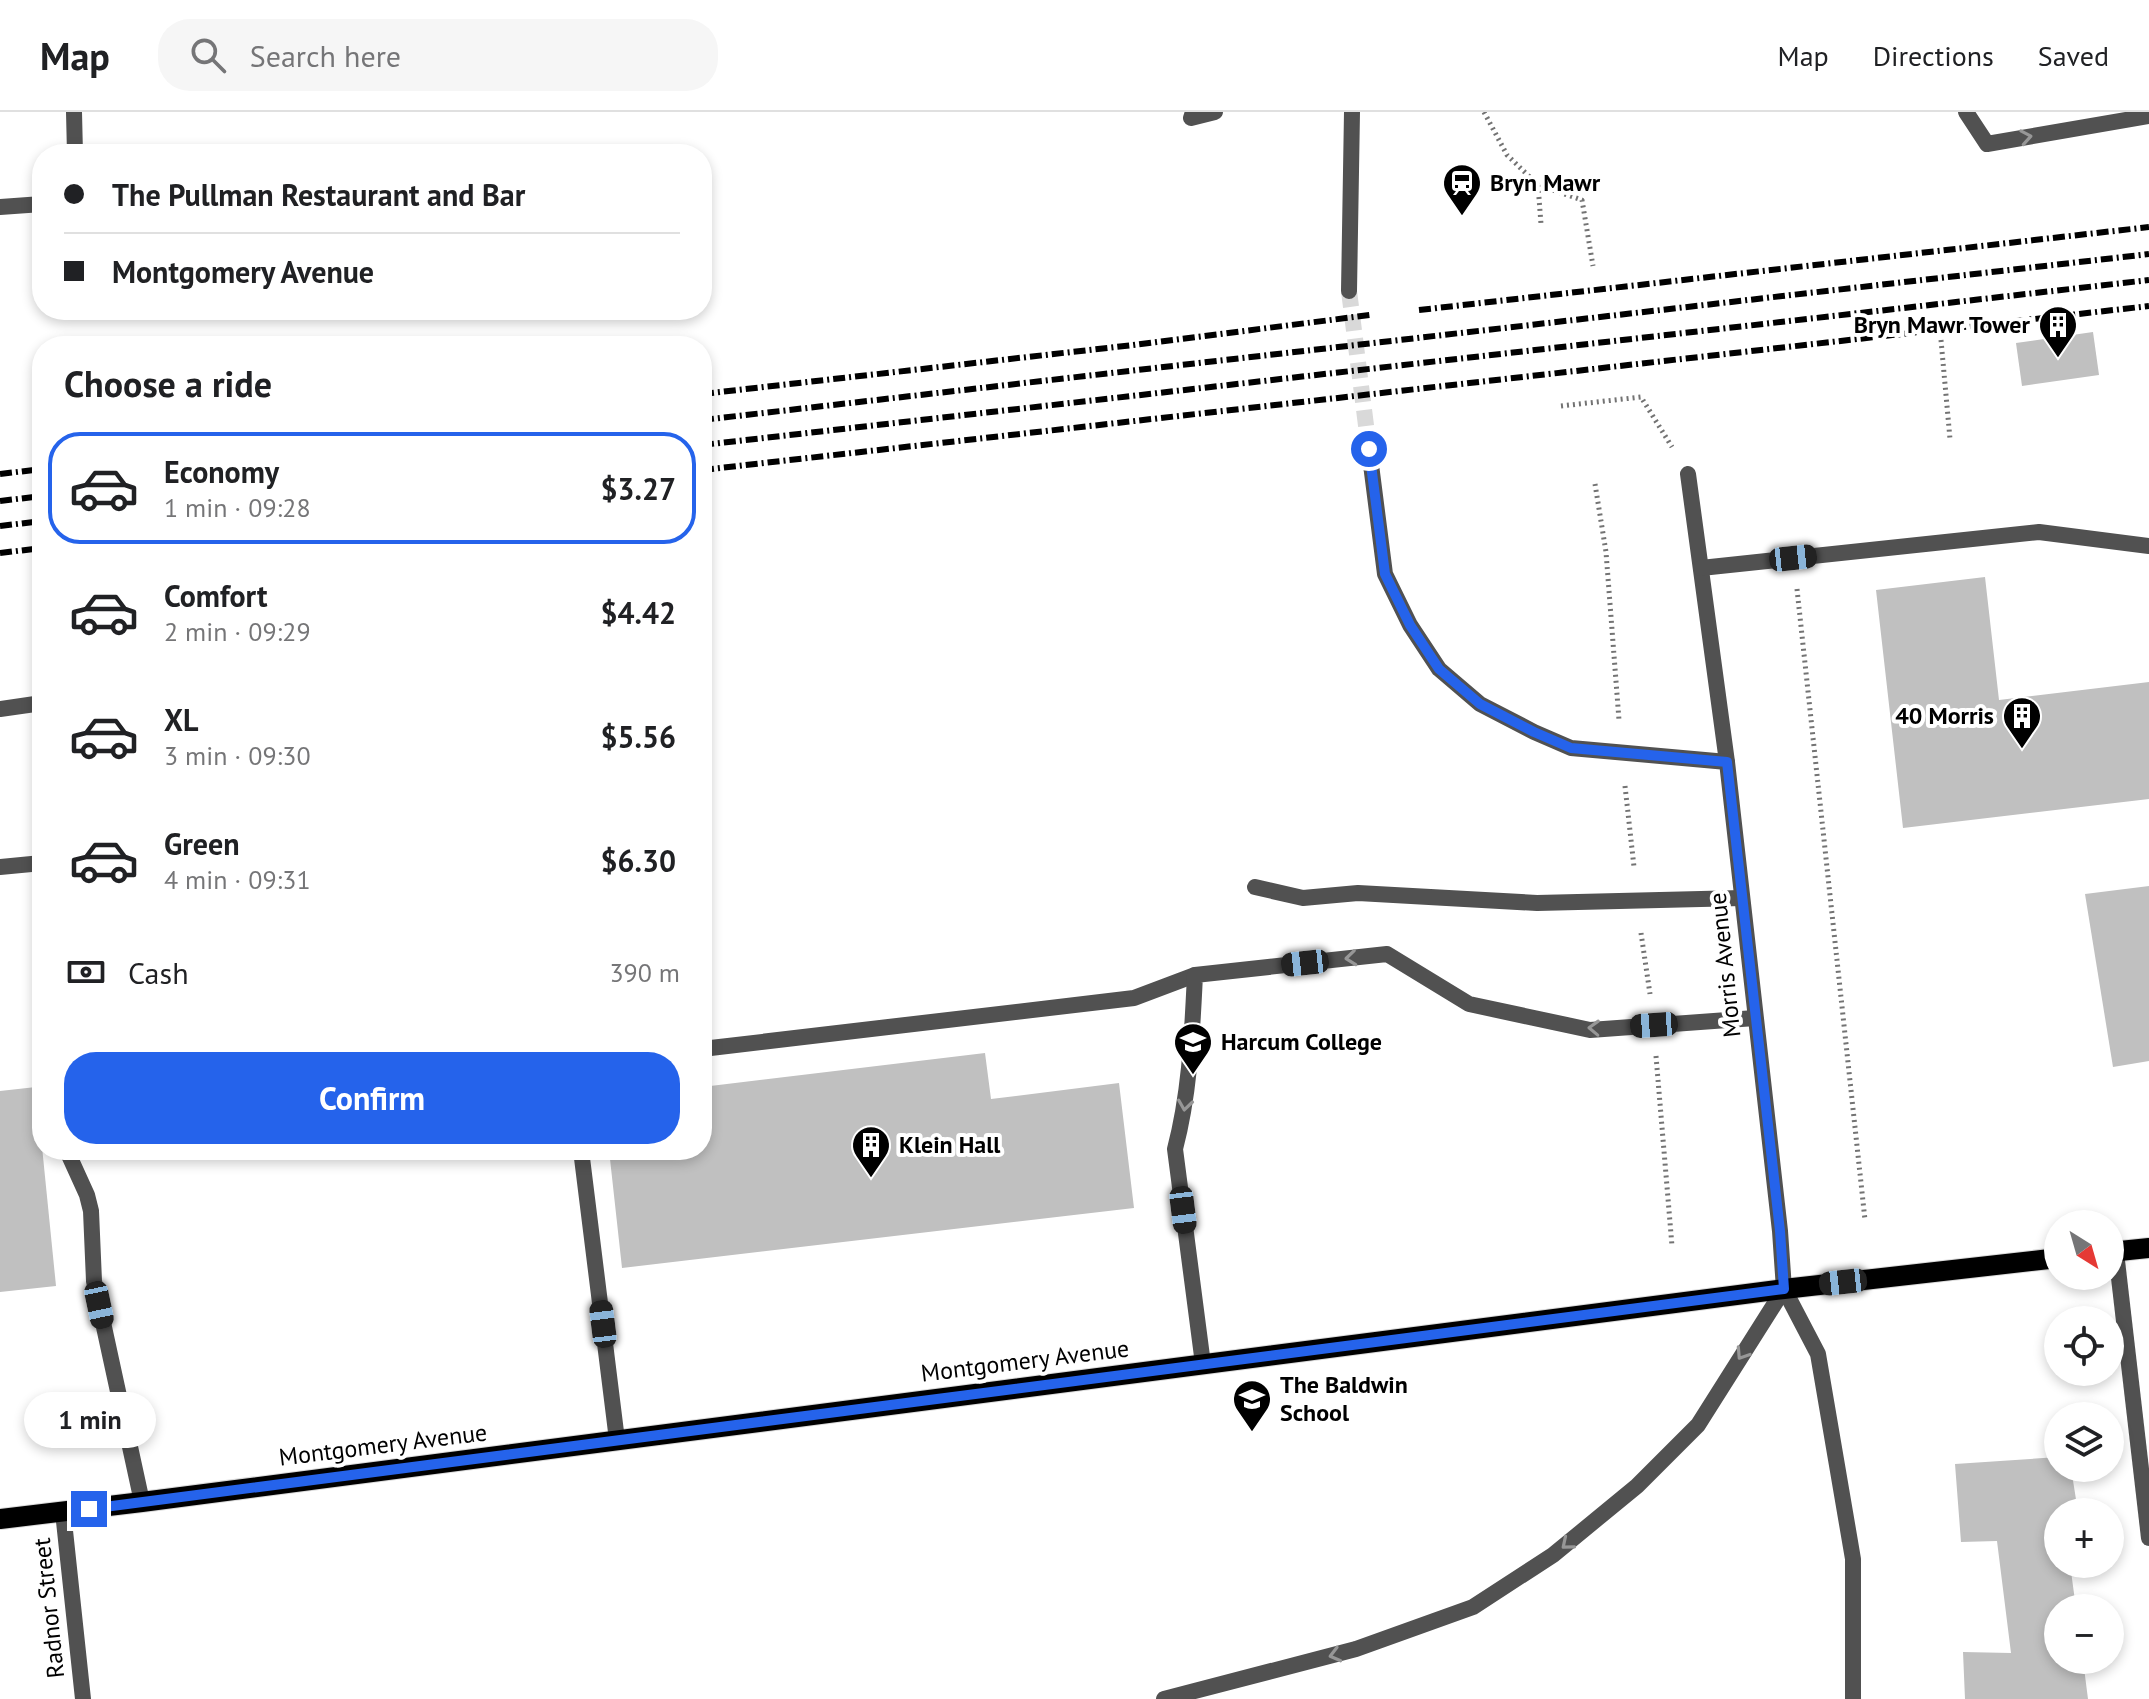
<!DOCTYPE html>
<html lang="en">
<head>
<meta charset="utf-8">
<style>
  body { margin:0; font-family:"PT Sans",sans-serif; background:#f6f6f6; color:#202124; height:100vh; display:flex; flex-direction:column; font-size:30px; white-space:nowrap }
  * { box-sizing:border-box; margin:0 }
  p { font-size:26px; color:#757577 }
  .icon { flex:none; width:44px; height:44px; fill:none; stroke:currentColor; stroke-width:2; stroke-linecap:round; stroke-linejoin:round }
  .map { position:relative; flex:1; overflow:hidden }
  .sheet { position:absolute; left:32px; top:224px; width:680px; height:824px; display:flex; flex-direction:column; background:#fff; border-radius:32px; box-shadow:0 4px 12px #0003 }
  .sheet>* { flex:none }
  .guide { position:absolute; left:32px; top:32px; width:680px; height:176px; border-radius:32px; box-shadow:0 4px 12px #0003; display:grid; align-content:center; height:176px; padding:0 32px; background:#fff }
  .needle { width:52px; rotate:143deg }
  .fabs { position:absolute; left:2044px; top:1098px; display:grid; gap:16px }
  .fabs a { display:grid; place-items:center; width:80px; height:80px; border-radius:50%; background:#fff; box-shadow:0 4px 12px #0003; font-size:40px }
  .end { position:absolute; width:36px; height:36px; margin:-18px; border:10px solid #2563eb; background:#fff; box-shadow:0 0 0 4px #fff }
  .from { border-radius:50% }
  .bubble { position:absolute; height:56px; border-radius:28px; background:#fff; box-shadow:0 4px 12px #0003; font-size:26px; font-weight:800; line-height:56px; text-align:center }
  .car { position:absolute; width:24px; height:48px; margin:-24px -12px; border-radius:10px; box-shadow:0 0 6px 2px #0007; background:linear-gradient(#222 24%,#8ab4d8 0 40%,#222 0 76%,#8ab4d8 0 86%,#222 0) }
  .guide b { display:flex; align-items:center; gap:28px; height:76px; font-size:30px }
  .guide b+b { border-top:2px solid #e0e0e0 }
  .guide i { width:20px; height:20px; background:#202124 }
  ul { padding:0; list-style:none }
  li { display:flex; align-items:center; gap:24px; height:112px; margin:0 16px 12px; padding:0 16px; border:4px solid transparent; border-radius:32px }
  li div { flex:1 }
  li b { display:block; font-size:30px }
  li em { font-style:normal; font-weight:800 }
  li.active { border-color:#2563eb }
  li>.icon { width:72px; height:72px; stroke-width:1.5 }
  h2 { padding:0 32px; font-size:36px; line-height:96px }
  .pay { display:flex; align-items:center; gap:20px; height:88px; padding:0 32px; font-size:30px }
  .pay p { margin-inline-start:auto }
  .primary-button { display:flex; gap:16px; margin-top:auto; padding:16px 32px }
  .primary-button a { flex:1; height:92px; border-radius:32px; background:#2563eb; color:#fff; font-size:32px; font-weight:800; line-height:92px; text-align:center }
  header { display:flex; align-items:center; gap:48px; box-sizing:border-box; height:112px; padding:0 40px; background:#fff; border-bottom:2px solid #e0e0e0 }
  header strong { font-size:38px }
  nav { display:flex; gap:44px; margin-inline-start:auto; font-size:28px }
  .search { width:560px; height:72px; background:#f6f6f6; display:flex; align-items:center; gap:20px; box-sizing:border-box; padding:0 28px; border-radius:32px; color:#757577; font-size:30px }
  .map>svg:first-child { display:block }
  .building { fill:#c0c0c0 }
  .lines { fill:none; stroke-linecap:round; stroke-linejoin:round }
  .tertiary-tunnel { stroke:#d9d9d9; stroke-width:16; stroke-dasharray:16 8; stroke-linecap:butt }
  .primary-casing { stroke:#dbdbdb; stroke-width:22 }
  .path { stroke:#737373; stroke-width:5; stroke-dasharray:2 4; stroke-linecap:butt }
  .service { stroke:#515151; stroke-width:16 }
  .minor { stroke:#515151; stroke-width:16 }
  .tertiary { stroke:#515151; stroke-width:16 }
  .primary { stroke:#000; stroke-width:20 }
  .rail { stroke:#000; stroke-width:6; stroke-dasharray:12 4 2 4; stroke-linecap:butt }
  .oneway { stroke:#979797 }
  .route { stroke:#2563eb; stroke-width:10 }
  .labels { text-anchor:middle; stroke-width:8; stroke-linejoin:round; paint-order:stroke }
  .poi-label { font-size:24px; font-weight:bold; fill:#000; stroke:#fff; text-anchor:start }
  .street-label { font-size:24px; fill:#000; stroke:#fff }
</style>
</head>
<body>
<header>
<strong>Map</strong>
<div class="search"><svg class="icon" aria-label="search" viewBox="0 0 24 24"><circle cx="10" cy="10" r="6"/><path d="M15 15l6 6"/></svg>Search here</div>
<nav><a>Map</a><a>Directions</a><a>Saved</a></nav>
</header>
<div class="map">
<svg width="2149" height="1587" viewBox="0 0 2149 1587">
  <rect width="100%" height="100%" fill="#fff"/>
  <!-- building -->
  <g class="building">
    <path d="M2093 220 2099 263 2022 274 2016 231Z"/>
    <path d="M1985 465 1999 588 2149 570V687L1903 716 1876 478Z"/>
    <path d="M2149 774V949L2113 955 2085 782Z"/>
    <path d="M985 941 991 987 1119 971 1134 1096 622 1156 609 1038H702V975Z"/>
    <path d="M36 975 56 1174 0 1180V979Z"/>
    <path d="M2058 1345V1356H2071L2078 1400H2058V1452H2070L2076 1496H2058V1548H2083L2088 1587H1965L1963 1540 2011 1541 1997 1429 1961 1430 1955 1352Z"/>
  </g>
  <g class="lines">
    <!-- tertiary-tunnel -->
    <path class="tertiary-tunnel" d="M1349 179 1369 337"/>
    <defs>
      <g id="primary">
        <path d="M2110 1140 2149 1136"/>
        <path d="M0 1407 142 1390 1784 1177 2058 1146"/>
      </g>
    </defs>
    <!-- primary casing -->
    <use href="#primary" class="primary-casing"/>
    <!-- path -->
    <g class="path">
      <path d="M1484 0 1507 43 1538 73 1582 88 1593 154"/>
      <path d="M1538 73 1541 112"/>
      <path d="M1941 228 1950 327"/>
      <path d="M1561 294 1641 285 1672 335"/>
      <path d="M1595 372 1606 440 1619 608"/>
      <path d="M1797 477 1865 1108"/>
      <path d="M1625 674 1634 755"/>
      <path d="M1641 821 1650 882"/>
      <path d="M1656 944 1672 1134"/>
    </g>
    <!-- service -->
    <g class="service">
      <path d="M1193 0 1191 6 1215 0"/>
      <path d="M1966 0 1987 32 2149 4"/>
      <path d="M0 95 42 92"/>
      <path d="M1688 362 1727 650"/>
      <path d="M1701 456 2039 420 2149 434"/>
      <path d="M0 597 42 591"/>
      <path d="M0 755 42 751"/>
      <path d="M1255 775 1303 786 1358 781 1537 791 1742 786"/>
      <path d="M702 937 1134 886 1195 863"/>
      <path d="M581 1038 617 1328"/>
      <path d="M67 1039 87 1083 91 1099 94 1169 142 1390"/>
      <path d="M2116 1140 2149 1426"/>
      <path d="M1203 1252 1175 1037C1190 980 1192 922 1195 863L1387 842 1469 892 1590 918 1755 906"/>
      <path d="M1164 1587 1356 1537 1473 1495 1553 1443 1637 1374 1698 1313 1784 1177"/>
    </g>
    <!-- minor -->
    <g class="minor">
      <path d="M74 0 75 42"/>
      <path d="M63 1400 83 1587"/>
    </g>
    <!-- tertiary -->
    <g class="tertiary">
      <path d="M1349 179 1352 0"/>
      <path d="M1369 337 1385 462 1410 513 1439 557 1480 592 1534 620 1571 636 1727 650 1780 1119 1784 1177 1818 1242 1853 1447V1587"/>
    </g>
    <!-- primary -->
    <use href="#primary" class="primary"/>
    <!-- rail -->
    <g class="rail">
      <path d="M1419 198 2149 115"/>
      <path d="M702 282 1133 233 1370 203"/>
      <path d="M702 308 2149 142"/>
      <path d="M702 333 2149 168"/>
      <path d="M702 358 2149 194"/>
      <path d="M0 362 42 357"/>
      <path d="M0 389 42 384"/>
      <path d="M0 414 42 409"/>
      <path d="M0 441 42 436"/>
    </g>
  </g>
  <!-- one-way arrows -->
  <defs><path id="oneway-chevron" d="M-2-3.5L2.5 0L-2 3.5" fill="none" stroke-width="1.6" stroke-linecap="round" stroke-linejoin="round" transform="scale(2)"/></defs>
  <g class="oneway">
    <use href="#oneway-chevron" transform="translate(2026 25) rotate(-10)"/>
    <use href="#oneway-chevron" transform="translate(1351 846) rotate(174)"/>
    <use href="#oneway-chevron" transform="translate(1594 916) rotate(-178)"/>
    <use href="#oneway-chevron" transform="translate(1185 993) rotate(98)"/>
    <use href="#oneway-chevron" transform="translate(1742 1242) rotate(123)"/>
    <use href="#oneway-chevron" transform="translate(1567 1432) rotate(140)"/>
    <use href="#oneway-chevron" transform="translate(1335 1543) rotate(165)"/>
  </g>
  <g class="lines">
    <!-- route -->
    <path class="route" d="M89 1397 1784 1177 1780 1119 1727 650 1571 636 1534 620 1480 592 1439 557 1410 513 1385 462 1369 337"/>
  </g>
  <!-- icons -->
  <defs>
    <symbol id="station-pin" viewBox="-11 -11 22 30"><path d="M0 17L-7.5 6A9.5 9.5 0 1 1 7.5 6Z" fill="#000" stroke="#fff"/><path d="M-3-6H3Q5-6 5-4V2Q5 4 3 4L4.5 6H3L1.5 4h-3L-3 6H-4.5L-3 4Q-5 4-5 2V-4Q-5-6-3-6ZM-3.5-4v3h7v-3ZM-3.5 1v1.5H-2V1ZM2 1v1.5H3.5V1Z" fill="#fff"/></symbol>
    <symbol id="building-pin" viewBox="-11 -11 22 30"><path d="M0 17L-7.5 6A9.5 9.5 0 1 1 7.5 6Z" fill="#000" stroke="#fff"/><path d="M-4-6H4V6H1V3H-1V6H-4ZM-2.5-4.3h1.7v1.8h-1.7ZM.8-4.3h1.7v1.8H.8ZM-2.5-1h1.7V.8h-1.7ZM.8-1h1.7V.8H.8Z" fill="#fff"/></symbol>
    <symbol id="university-pin" viewBox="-11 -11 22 30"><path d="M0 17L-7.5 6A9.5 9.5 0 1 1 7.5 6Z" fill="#000" stroke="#fff"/><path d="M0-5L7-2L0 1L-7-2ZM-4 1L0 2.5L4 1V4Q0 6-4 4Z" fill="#fff"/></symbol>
    <symbol id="school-pin" viewBox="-11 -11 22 30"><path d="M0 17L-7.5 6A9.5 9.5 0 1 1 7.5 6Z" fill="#000" stroke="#fff"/><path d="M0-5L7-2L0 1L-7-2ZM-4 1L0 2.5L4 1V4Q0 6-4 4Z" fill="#fff"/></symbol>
  </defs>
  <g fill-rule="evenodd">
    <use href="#station-pin" x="1440" y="49" width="44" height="60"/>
    <use href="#building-pin" x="2036" y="191" width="44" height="60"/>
    <use href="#building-pin" x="2000" y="582" width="44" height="60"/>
    <use href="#university-pin" x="1171" y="908" width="44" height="60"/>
    <use href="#building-pin" x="849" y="1011" width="44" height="60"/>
    <use href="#school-pin" x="1230" y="1265" width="44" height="60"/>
  </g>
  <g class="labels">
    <!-- poi labels -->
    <g class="poi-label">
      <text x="1490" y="79">Bryn Mawr</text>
      <text x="2030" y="221" text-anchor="end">Bryn Mawr Tower</text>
      <text x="1994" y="612" text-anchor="end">40 Morris</text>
      <text x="1221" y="938">Harcum College</text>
      <text x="899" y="1041">Klein Hall</text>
      <text x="1280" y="1281">The Baldwin<tspan x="1280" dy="28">School</tspan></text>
    </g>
    <!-- street labels -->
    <g class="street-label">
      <text transform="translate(1725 853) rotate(-96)" y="8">Morris Avenue</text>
      <text transform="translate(1025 1249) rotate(-7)" y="8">Montgomery Avenue</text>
      <text transform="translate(383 1333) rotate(-7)" y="8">Montgomery Avenue</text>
      <text transform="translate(49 1496) rotate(-96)" y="8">Radnor Street</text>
    </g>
  </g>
</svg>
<div class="fabs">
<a><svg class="needle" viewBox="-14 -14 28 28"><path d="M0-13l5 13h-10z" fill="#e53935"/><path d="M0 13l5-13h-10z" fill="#757577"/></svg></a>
<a><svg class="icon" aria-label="locate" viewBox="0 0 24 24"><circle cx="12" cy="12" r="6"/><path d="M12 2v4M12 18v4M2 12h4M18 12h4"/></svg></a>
<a><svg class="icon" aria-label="layers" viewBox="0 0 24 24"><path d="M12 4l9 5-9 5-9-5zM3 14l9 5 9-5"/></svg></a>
<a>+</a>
<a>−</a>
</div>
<i class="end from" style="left:1369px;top:337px"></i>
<i class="end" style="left:89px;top:1397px"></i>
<div class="bubble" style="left:24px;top:1280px;width:132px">1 min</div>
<i class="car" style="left:1793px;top:446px;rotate:84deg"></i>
<i class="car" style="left:1305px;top:851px;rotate:264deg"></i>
<i class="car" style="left:1654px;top:913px;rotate:266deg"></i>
<i class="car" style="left:1183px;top:1098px;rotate:173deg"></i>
<i class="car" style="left:1843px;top:1170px;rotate:264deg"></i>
<i class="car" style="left:99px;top:1193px;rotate:168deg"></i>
<i class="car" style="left:603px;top:1212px;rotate:353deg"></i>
<div class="guide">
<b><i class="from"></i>The Pullman Restaurant and Bar</b>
<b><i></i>Montgomery Avenue</b>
</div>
<section class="sheet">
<h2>Choose a ride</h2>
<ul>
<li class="active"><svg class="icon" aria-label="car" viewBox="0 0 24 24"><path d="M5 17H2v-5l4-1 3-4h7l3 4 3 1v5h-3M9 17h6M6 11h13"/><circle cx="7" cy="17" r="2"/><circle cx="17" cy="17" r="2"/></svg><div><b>Economy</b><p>1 min · 09:28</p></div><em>$3.27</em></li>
<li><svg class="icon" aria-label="car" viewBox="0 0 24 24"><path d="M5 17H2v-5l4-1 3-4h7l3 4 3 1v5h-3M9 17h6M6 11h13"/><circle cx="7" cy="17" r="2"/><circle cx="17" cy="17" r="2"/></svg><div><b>Comfort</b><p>2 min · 09:29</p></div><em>$4.42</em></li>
<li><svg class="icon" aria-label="car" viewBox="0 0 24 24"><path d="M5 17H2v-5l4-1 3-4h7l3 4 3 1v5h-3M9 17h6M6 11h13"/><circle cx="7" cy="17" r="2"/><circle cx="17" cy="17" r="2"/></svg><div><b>XL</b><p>3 min · 09:30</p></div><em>$5.56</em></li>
<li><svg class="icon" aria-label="car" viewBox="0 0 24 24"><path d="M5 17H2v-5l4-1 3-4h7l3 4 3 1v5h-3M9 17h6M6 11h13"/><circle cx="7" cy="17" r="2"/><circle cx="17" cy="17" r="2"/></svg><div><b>Green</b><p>4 min · 09:31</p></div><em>$6.30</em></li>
</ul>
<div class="pay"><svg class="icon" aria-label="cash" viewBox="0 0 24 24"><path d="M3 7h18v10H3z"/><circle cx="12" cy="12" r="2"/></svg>Cash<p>390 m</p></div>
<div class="primary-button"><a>Confirm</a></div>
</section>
</div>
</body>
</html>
